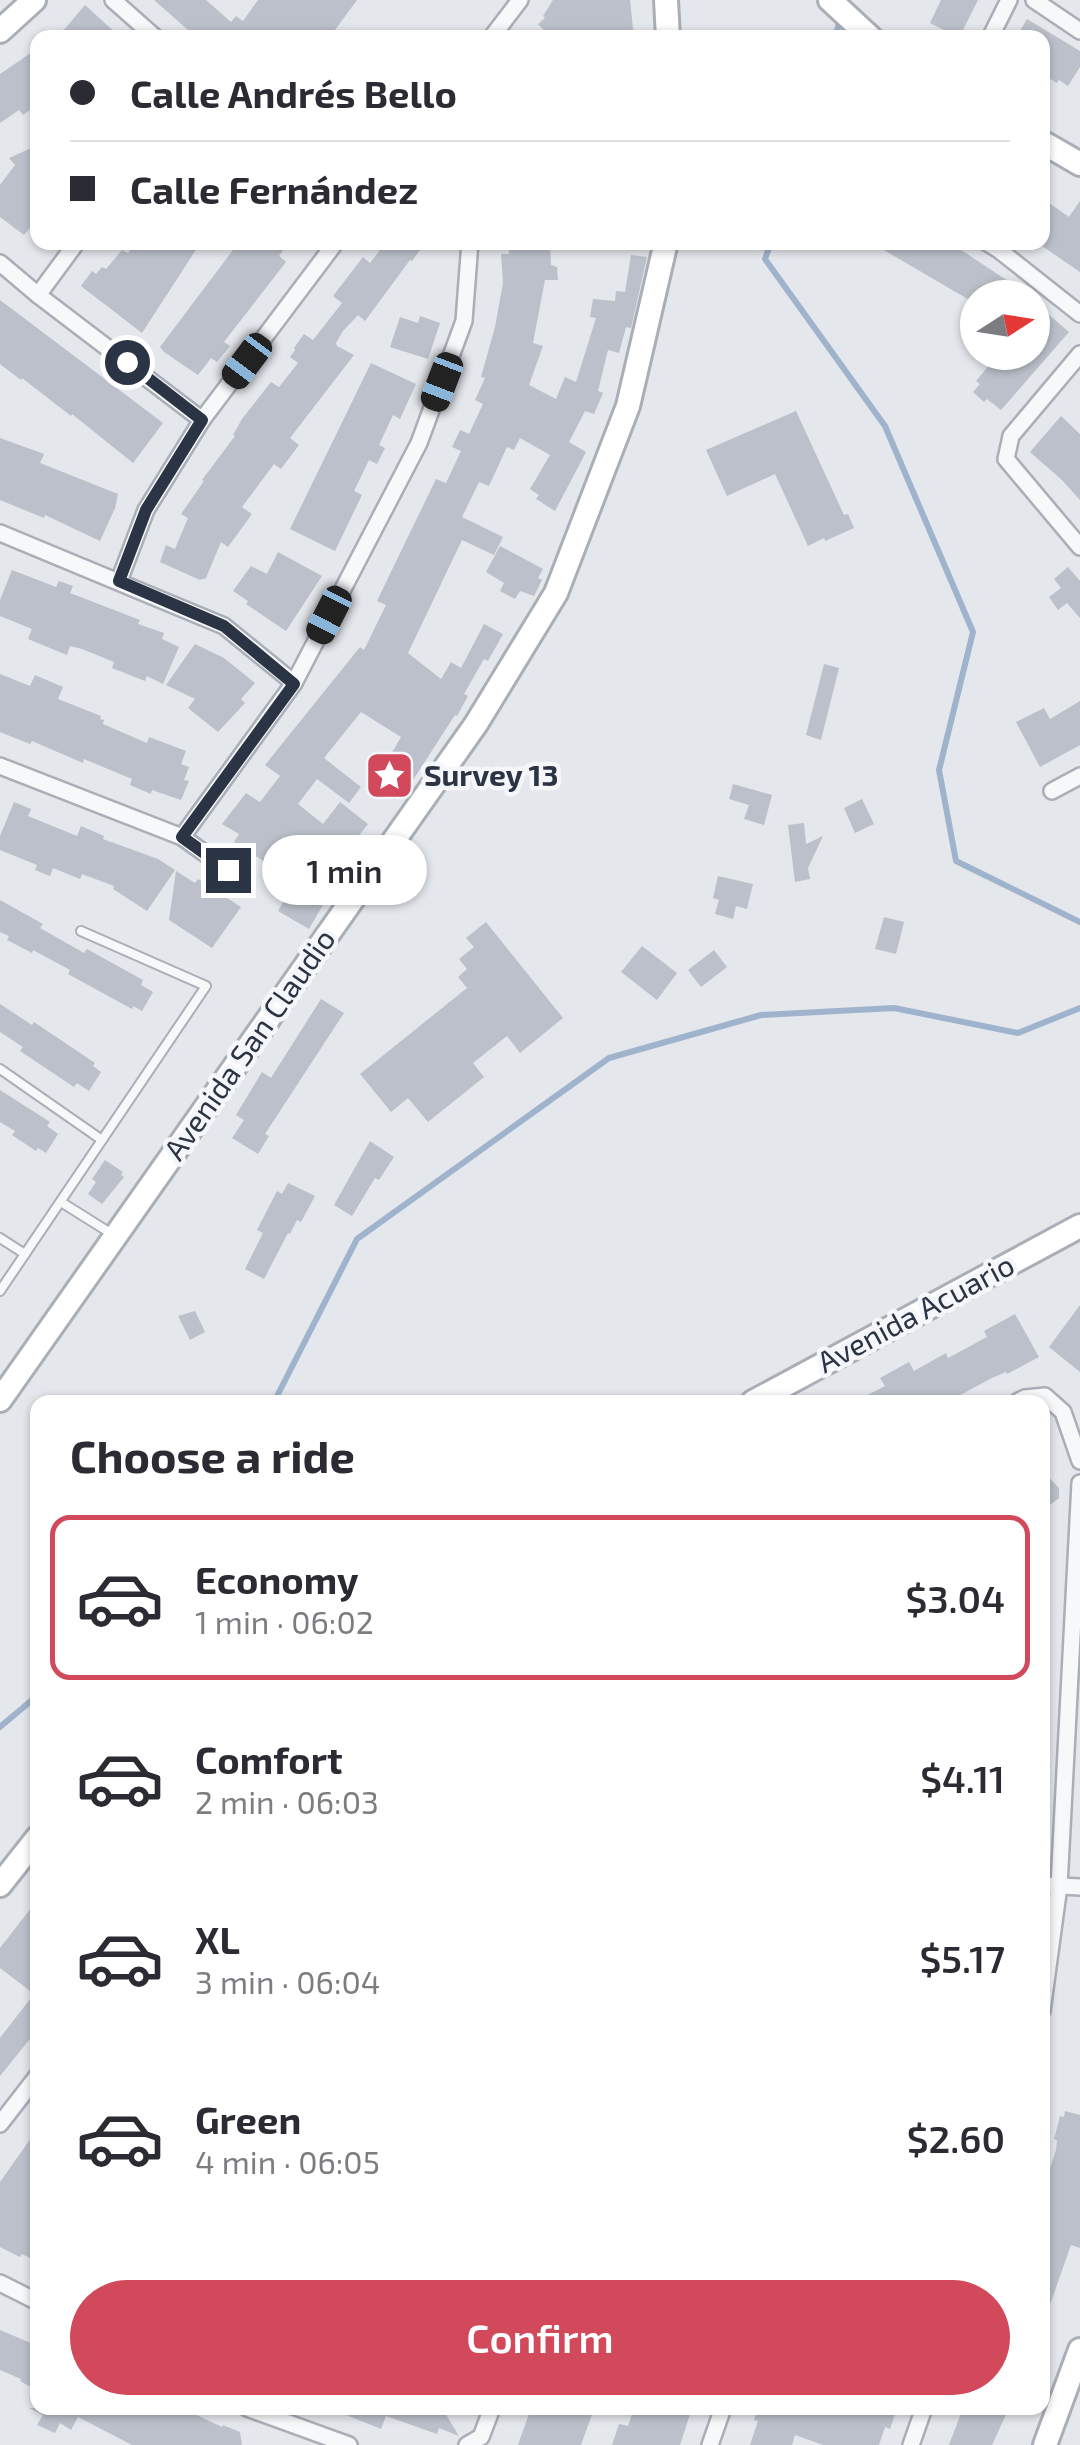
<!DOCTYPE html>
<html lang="en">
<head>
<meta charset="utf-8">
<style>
  body { margin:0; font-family:"Exo 2",sans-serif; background:#f7f7f7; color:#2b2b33; height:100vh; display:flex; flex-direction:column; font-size:38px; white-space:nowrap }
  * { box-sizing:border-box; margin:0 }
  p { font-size:32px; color:#7c7c81 }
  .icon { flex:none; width:55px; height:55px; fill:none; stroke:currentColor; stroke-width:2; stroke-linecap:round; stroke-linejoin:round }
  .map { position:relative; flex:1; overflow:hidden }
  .details { position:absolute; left:30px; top:1395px; width:1020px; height:1020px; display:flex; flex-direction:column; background:#fff; border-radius:20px; box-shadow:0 2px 8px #0004 }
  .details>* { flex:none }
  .hud { position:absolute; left:30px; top:30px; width:1020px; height:220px; border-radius:20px; box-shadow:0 2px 8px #0004; display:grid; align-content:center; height:220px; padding:0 40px; background:#fff }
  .needle { width:65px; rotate:78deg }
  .fabs { position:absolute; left:960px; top:280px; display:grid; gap:20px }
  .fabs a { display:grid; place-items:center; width:90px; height:90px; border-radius:50%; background:#fff; box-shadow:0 2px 8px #0004; font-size:50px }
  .end { position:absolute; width:45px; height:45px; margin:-22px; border:12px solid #2b3445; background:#fff; box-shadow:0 0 0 5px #fff }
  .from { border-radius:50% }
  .bubble { position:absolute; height:70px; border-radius:35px; background:#fff; box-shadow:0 2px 8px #0004; font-size:32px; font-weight:600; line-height:70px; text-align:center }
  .car { position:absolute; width:30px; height:60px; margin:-30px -15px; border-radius:12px; box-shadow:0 0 8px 2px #0007; background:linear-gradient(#222 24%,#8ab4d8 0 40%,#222 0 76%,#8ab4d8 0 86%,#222 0) }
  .hud b { display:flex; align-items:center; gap:35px; height:95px; font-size:38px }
  .hud b+b { border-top:2px solid #e1e1e2 }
  .hud i { width:25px; height:25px; background:#2b2b33 }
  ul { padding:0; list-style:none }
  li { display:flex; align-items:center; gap:30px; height:165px; margin:0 20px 15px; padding:0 20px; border:5px solid transparent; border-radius:20px }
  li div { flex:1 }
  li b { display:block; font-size:38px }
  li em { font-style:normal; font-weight:600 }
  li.selected { border-color:#d1495b }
  li>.icon { width:90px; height:90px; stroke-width:1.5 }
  h2 { padding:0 40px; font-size:45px; line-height:120px }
  .cta { display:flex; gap:20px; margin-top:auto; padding:20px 40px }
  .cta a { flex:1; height:115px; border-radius:60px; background:#d1495b; color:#fff; font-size:40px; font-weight:600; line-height:115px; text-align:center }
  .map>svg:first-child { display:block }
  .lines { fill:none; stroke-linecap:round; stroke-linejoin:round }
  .stream { stroke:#9fb4cc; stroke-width:6 }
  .building { fill:#bbc0ca }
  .lane-casing { stroke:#a9aeb7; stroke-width:12 }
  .street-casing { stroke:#a9aeb7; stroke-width:20 }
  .secondary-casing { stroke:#a9aeb7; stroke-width:28 }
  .lane { stroke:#f7f8fa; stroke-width:8 }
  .street { stroke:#f7f8fa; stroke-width:15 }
  .secondary { stroke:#fff; stroke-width:22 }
  .route { stroke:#2b3445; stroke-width:12 }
  .labels { text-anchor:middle; stroke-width:9; stroke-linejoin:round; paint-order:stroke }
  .poi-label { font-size:30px; font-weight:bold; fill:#2b3445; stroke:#f4f6f9; text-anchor:start }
  .street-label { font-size:30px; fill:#2b3445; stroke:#f4f6f9 }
</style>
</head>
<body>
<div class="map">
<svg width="1080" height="2445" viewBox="0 0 1080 2445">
  <rect width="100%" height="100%" fill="#e4e7ec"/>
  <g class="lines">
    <!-- stream -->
    <g class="stream">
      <path d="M835 38 840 19"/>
      <path d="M771 242 765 259 885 426 973 632 939 770 956 861 1080 922"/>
      <path d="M274 1402 357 1239 609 1058 761 1015 894 1008 1018 1033 1080 1008"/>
      <path d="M0 1727 38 1695"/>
    </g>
  </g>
  <!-- building -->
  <g class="building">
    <path d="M154 0H206L231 22 236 16 243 21 258 0H357L329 38H197Z"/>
    <path d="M553 0H630L634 38H551L538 24 545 18 543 16Z"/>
    <path d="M941 0H978L959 38 930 23Z"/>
    <path d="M85 5 108 26 122 38H57Z"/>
    <path d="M1027 19 1080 51V67L1068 86 1059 80 1057 83 1042 74V38H1016Z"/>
    <path d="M38 48V104L23 115 19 110 0 123V74Z"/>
    <path d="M38 145V218L24 235 0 217V185L15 165 9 158Z"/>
    <path d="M1042 198 1069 217 1080 201V272L1042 246Z"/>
    <path d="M136 242H192V246L199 245 142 333 81 286 92 271 96 274 102 267 106 269 122 250 128 253Z"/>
    <path d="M239 242H289L279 256 286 262 224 342 230 346 217 362 211 358 198 375 164 352 160 347Z"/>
    <path d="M386 242H426L412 261 410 260 365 321 358 315 343 331 336 343 337 346 354 355 290 438 299 445 281 469 274 464 242 507 252 514 228 547 221 542 206 578 200 580 160 562 166 545 175 549 188 518 181 514 204 481 202 480 235 436 233 435 242 419 271 382 279 387 298 363 290 357 295 350 294 348 304 334 313 340 342 303 333 296 363 257 370 263Z"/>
    <path d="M508 242H550L551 265 557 267 558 280H545L533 343 543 346 529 385 556 399 565 377 576 382 596 318 590 317 593 299 615 301 616 291 625 292 631 255 647 257 631 328 626 327 619 353 608 350 598 391 603 393 594 414 585 411 569 442 586 452 555 511 536 499 539 495 530 489 550 455 520 438 514 450 507 447 489 486 479 482 462 517 503 537 494 555 462 540 408 653 441 679 451 662 461 668 484 624 503 634 488 661 484 659 464 694 468 696 457 716 455 715 413 780 408 777 395 800 372 787 401 737 361 712 324 758 361 787 349 803 317 779 298 804 323 824 340 802 368 824 336 865 345 871 331 891 309 929 278 911 298 876 268 857 265 862 234 842 239 834 222 824 246 793 260 802 280 776 265 765 360 647 364 650 386 605 377 601 389 576 436 479 446 483 461 451 452 447 460 430 469 434 483 404 475 400 485 378 481 377 495 327 503 283 501 254H509Z"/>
    <path d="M870 242H949L1017 287 1009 298H978V305Z"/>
    <path d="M0 300 163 423 133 463 72 414 71 416 22 378 21 380 0 364Z"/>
    <path d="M1032 300 1069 332 1001 410 987 399 984 402 973 392 980 384 976 381 1000 352H1032Z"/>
    <path d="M420 316 440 323 428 359 390 347 400 317 418 323Z"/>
    <path d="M371 363 416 384 400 419 393 415 379 445 385 448 377 464 369 460 354 491 362 495 335 551 290 529Z"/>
    <path d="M796 411 844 515 848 514 854 528 825 541 824 538 808 546 775 474 727 496 706 450Z"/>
    <path d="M1061 416 1080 434V500L1062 480 1030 452Z"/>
    <path d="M0 438 44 454 40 463 118 494 115 508 100 541 45 515 44 518 0 500Z"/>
    <path d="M500 546 543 569 538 578 542 580 534 596 520 591 515 599 500 591 504 583 486 572Z"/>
    <path d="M278 552 322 576 286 631 246 604 248 601 233 591 251 566 267 574Z"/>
    <path d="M1068 567 1080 581V618L1067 603 1058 610 1049 597 1061 588 1054 579Z"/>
    <path d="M12 570 56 587 59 581 73 586 70 593 140 620 138 624 164 633 162 639 179 647 163 684 147 676 145 681 112 668 114 662 82 649 70 646 67 655 28 639 32 629 0 616V600Z"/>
    <path d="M195 644 224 658 255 683 241 699 245 703 218 732 188 708 195 699 166 685Z"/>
    <path d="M824 664 839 668 821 740 806 735Z"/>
    <path d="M0 674 30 686 35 675 63 687 58 699 101 716 100 719 104 720 103 724 147 743 149 737 186 751 181 764 189 767 184 780 189 781 181 800 152 790 151 794 130 785 132 779 84 759 83 763 32 741 30 744 0 732Z"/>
    <path d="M1080 701V745L1040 767 1016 722 1044 708 1050 719Z"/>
    <path d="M733 784 772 795 764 825 744 819 749 805 729 799Z"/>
    <path d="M862 799 874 824 855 833 844 808Z"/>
    <path d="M14 802 31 809 28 816 77 836 81 826 104 836 103 839 158 859 175 870 147 911 113 889 114 886 82 874 80 879 53 868 50 876 35 870 37 865 0 850V836Z"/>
    <path d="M804 823 806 844 823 836 808 868 810 879 795 882 788 825Z"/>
    <path d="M176 871 195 883 198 879 241 907 212 948 169 920Z"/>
    <path d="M718 876 753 884 747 909 736 906 733 919 715 914 719 900 713 898Z"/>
    <path d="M0 900 43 924 40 928 84 953 87 949 143 980 141 985 153 992 142 1011 133 1006 132 1009 68 974 70 970 33 950 32 953 7 940 9 936 0 932Z"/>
    <path d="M884 917 904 922 896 954 875 949Z"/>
    <path d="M486 922 563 1018 520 1053 507 1036 473 1063 484 1077 428 1122 408 1098 391 1112 360 1074 467 988 458 977 467 969 459 959 474 947 466 938Z"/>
    <path d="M642 946 677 973 657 1000 621 972Z"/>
    <path d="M714 950 727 967 701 987 688 970Z"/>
    <path d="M321 999 344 1013 265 1134 269 1136 258 1154 232 1138 244 1120 236 1115 262 1072 271 1078Z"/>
    <path d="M0 1004 32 1025 34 1022 95 1063 93 1066 101 1072 89 1091 77 1083 74 1087 20 1051 23 1047 0 1032Z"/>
    <path d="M0 1090 50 1122 47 1126 58 1134 46 1153 38 1148 36 1151 12 1135 15 1131 0 1122Z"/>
    <path d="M370 1141 394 1157 379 1180 375 1178 352 1216 334 1205Z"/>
    <path d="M105 1160 123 1172 121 1175 124 1177 102 1204 88 1194 96 1182 92 1179Z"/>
    <path d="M288 1183 315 1196 301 1222 297 1220 290 1234 288 1233 264 1279 245 1269 263 1233 257 1230 277 1191 282 1194Z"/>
    <path d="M1080 1305V1372L1049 1347Z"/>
    <path d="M195 1311 205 1332 190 1340 178 1316Z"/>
    <path d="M1015 1314 1039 1357 1007 1374 1006 1372 992 1378 947 1402H854L885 1386 880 1378 909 1362 914 1371 946 1353 948 1358 987 1337 984 1331Z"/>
    <path d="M1042 1470 1059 1488V1498L1042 1511Z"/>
    <path d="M38 1899V2029L0 2076V2038L34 1994 0 1968V1948Z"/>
    <path d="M1065 2111 1080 2115V2248L1071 2245 1045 2319 1042 2318V2207L1048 2191 1043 2190 1056 2150 1057 2140 1054 2139 1060 2116 1064 2117Z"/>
    <path d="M38 2128V2262L22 2254 20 2257 0 2247V2182Z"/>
    <path d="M0 2330 38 2346V2391L20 2381 21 2379 0 2370Z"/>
    <path d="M29 2408H182L222 2427 223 2425 240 2432 242 2445H132L78 2417 71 2430 60 2423 55 2433 37 2425 43 2415Z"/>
    <path d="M329 2408H442L459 2436 439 2428 437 2434 386 2416 381 2429Z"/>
    <path d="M531 2408H581L593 2412 581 2445H518Z"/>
    <path d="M634 2408H692L680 2445H612L619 2424 628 2426Z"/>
    <path d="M758 2408H897L890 2429 885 2427 879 2445H823L795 2435 792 2445H750L758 2421 754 2420Z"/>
    <path d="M963 2408H1009L992 2445H949Z"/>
  </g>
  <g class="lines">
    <defs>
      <g id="lane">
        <path d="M0 1069 102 1140"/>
        <path d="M61 1202 112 1234"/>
        <path d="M0 1238 25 1254"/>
        <path d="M0 1291 206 986 81 931"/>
      </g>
      <g id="street">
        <path d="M113 0 156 38"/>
        <path d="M1034 0 1080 31"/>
        <path d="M491 38 520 0"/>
        <path d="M990 38 1009 0"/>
        <path d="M986 242 999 250 1080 314"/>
        <path d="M0 263 38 295 202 420"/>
        <path d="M38 295 77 242"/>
        <path d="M1080 354 1011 436 1006 459 1080 547"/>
        <path d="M0 533 224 626 294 683"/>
        <path d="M119 581 146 510 202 420 336 242"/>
        <path d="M0 766 182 837 228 870"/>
        <path d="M1052 791 1080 776"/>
        <path d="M182 837 294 683 419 443 464 321 470 242"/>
        <path d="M1017 1402 1025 1398 1045 1396 1063 1412 1080 1461"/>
        <path d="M1042 1885 1080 1887"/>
        <path d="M1042 2011 1059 1886 1080 1483"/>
        <path d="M0 2124 38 2075"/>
        <path d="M0 2283 38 2302"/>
        <path d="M247 2408 349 2445"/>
        <path d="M467 2445 481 2437 492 2408"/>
        <path d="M710 2445 723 2408"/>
        <path d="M911 2445 924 2408"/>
      </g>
      <g id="secondary">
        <path d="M666 0 668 38"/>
        <path d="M830 0 871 38"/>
        <path d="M0 31 34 0"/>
        <path d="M1042 142 1080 164"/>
        <path d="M0 1400 476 724 556 593 628 406 666 242"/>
        <path d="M753 1402 1080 1226"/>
        <path d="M0 1885 38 1837"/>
        <path d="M1045 2445 1080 2350"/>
      </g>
    </defs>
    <!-- lane casing -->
    <use href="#lane" class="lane-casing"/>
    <!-- street casing -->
    <use href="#street" class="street-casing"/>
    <!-- secondary casing -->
    <use href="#secondary" class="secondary-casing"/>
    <!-- lane -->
    <use href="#lane" class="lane"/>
    <!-- street -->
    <use href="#street" class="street"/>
    <!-- secondary -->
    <use href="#secondary" class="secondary"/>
  </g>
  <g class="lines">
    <!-- route -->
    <path class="route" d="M127 362 202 420 146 510 119 581 224 626 294 684 182 837 228 870"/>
  </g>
  <!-- icons -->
  <defs>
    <symbol id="sight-square" viewBox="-11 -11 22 22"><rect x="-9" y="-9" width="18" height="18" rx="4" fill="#d1495b" stroke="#f4f6f9"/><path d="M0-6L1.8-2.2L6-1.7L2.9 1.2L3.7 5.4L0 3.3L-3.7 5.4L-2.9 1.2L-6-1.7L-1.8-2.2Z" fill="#fff"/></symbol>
  </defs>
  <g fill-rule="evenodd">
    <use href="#sight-square" x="362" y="748" width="55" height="55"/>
  </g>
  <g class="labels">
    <!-- poi labels -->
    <g class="poi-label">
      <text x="424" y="786">Survey 13</text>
    </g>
    <!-- street labels -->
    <g class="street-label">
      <text transform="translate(250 1045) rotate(-55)" y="10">Avenida San Claudio</text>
      <text transform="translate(916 1314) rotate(-28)" y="10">Avenida Acuario</text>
    </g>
  </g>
</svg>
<div class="fabs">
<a><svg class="needle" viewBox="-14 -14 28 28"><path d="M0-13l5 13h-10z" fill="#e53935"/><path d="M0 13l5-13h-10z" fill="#7c7c81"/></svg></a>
</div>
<i class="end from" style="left:127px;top:362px"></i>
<i class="end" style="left:228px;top:870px"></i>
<div class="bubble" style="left:262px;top:835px;width:165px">1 min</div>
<i class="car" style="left:247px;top:361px;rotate:217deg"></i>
<i class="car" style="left:442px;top:382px;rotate:201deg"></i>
<i class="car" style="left:329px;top:615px;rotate:207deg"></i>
<div class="hud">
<b><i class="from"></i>Calle Andrés Bello</b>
<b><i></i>Calle Fernández</b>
</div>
<section class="details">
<h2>Choose a ride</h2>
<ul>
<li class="selected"><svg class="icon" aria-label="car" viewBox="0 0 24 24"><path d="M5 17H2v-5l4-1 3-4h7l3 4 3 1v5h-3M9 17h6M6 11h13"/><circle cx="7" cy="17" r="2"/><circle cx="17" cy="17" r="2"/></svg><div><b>Economy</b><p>1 min · 06:02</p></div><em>$3.04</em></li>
<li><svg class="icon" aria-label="car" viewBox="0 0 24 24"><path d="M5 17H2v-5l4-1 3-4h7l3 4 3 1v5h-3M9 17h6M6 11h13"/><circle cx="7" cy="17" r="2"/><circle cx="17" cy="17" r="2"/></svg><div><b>Comfort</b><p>2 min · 06:03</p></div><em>$4.11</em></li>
<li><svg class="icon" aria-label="car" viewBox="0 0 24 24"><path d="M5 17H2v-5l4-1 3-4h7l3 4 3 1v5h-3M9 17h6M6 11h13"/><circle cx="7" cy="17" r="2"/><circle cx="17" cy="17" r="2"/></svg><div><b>XL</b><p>3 min · 06:04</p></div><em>$5.17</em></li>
<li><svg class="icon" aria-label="car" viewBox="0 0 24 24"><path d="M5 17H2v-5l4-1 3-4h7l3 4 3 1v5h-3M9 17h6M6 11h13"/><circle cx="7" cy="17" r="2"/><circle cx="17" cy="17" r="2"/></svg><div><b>Green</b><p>4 min · 06:05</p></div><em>$2.60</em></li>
</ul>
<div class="cta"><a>Confirm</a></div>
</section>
</div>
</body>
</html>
